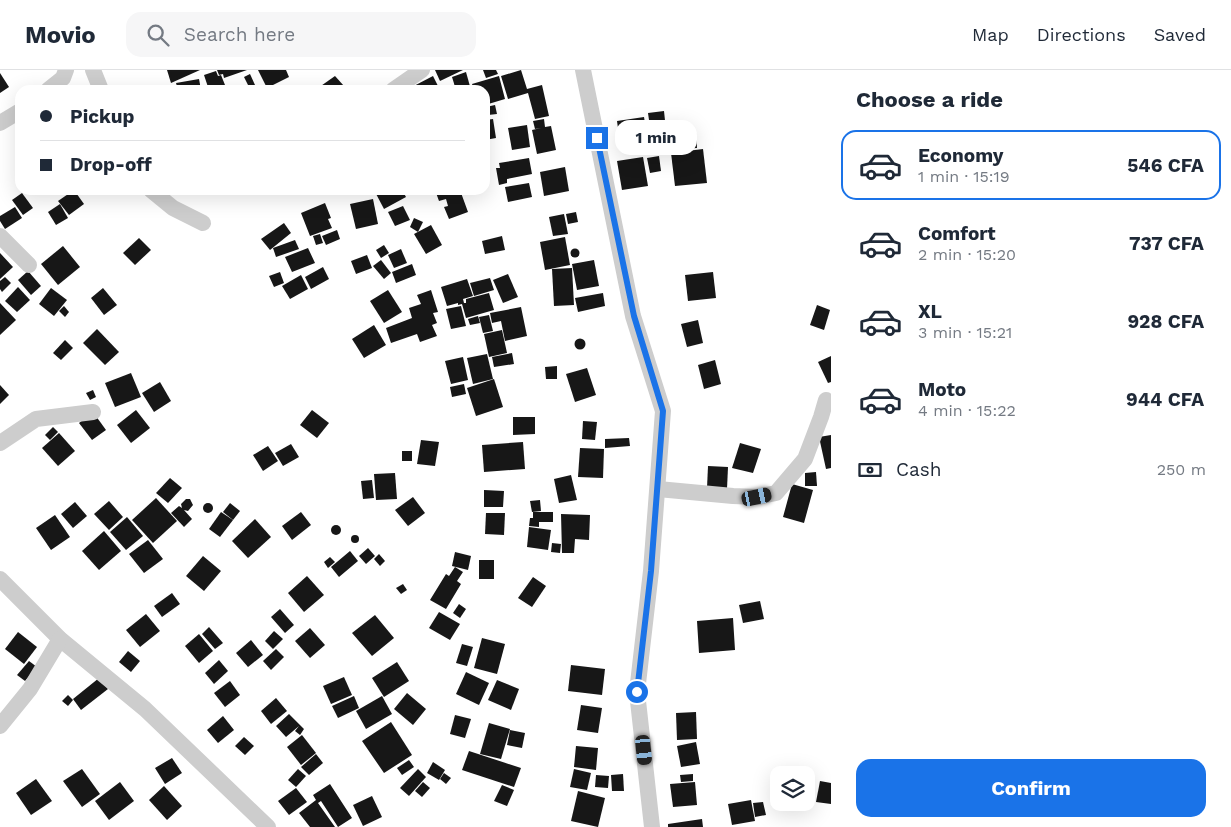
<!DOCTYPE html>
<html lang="en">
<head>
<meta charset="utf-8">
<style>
  body { margin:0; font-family:"Work Sans",sans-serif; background:#f6f6f7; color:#1f2937; height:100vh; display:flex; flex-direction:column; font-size:19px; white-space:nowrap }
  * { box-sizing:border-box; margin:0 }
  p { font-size:16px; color:#747a83 }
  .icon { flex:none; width:28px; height:28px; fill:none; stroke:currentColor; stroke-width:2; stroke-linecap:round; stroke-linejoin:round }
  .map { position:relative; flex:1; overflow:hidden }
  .details { display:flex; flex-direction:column; background:#fff; width:400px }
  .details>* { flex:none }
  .hud { position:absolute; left:15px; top:15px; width:475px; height:110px; border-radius:15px; box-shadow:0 5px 20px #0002; display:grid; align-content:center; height:110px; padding:0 25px; background:#fff }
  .fabs { position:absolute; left:770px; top:696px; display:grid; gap:10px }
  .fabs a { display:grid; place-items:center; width:45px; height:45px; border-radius:10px; background:#fff; box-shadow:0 5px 20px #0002; font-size:25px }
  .end { position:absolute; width:22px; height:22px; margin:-11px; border:6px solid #1a73e8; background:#fff; box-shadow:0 0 0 2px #fff }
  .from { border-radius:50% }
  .bubble { position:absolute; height:35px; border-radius:15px; background:#fff; box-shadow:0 5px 20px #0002; font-size:16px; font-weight:700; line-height:35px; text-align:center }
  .car { position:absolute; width:15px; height:30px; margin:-15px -8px; border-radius:6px; box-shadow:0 0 4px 1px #0007; background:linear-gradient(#222 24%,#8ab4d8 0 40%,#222 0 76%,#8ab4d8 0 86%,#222 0) }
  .hud b { display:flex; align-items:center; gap:18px; height:48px; font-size:19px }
  .hud b+b { border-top:1px solid #e0e1e3 }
  .hud i { width:12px; height:12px; background:#1f2937 }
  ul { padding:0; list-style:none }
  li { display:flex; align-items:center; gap:15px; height:70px; margin:0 10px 8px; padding:0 15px; border:2px solid transparent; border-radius:15px }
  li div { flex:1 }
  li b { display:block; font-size:19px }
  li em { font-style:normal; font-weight:700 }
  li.current { border-color:#1a73e8 }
  li>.icon { width:45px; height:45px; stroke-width:1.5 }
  h2 { padding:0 25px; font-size:22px; line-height:60px }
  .pay { display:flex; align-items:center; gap:12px; height:55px; padding:0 25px; font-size:19px }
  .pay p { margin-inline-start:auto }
  .cta { display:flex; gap:10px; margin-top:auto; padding:10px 25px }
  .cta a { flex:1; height:58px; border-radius:15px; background:#1a73e8; color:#fff; font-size:20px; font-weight:700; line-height:58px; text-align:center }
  header { display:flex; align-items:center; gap:30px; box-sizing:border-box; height:70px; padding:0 25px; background:#fff; border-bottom:1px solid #e0e1e3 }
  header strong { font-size:24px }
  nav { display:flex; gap:28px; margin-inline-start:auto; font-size:18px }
  .search { width:350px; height:45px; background:#f6f6f7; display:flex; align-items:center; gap:12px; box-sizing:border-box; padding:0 18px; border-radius:15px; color:#747a83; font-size:19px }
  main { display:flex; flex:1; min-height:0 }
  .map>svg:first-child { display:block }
  .building { fill:#171717 }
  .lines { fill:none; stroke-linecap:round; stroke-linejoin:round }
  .minor { stroke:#cdcdcd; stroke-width:16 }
  .route { stroke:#1a73e8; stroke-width:6 }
</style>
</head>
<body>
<header>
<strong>Movio</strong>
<div class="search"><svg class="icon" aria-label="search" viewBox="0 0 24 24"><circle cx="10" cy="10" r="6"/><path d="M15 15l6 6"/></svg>Search here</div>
<nav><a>Map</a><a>Directions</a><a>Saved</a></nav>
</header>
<main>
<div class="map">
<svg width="831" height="757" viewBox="0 0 831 757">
  <rect width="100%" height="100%" fill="#fff"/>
  <!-- building -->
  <g class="building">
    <path d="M167 0H200L171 13Z"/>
    <path d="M217 0H247L224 8 223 4 219 5Z"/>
    <path d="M258 0H286L289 7 267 18Z"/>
    <path d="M435 0H463L440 11Z"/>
    <path d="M483 0H496L498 4 486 8Z"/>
    <path d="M521 0 527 19 542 15 549 46 535 49 528 23 508 29 501 6Z"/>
    <path d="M216 1 218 6 221 5 225 15 209 20 204 5Z"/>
    <path d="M466 2 471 20H456L452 7Z"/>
    <path d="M0 3 9 17 0 23Z"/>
    <path d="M250 4 255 15 249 17 244 7Z"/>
    <path d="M335 6 344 16 339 20H320L318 18Z"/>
    <path d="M433 6 440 20H409L408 19Z"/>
    <path d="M499 6 505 29 485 35V20H474L472 14Z"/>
    <path d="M199 9 201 20H178L176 13Z"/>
    <path d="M495 35 497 44 488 45 486 37Z"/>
    <path d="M664 41 668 79H665V83L653 84 652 81H649V76L621 80 617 51 644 47 648 71 646 50H649L648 43Z"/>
    <path d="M493 49 496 68 485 70V50Z"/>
    <path d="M544 49 545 57 551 56 556 80 537 84 532 60 541 58 535 59 533 51Z"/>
    <path d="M527 55 530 77 512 80 508 58Z"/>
    <path d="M696 63 697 78 676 79 675 64Z"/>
    <path d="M703 79 707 113 675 116 671 83Z"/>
    <path d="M659 86 661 101 650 103 647 88Z"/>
    <path d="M643 87 648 116 622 120 617 91Z"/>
    <path d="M529 88 532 104 507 109V113L499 115 496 98H500L499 93Z"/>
    <path d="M565 97 569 121 544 126 540 102Z"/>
    <path d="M529 113 532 127 508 132 505 117Z"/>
    <path d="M74 120 84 134 69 145 58 131Z"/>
    <path d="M374 120H402L406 127 384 139Z"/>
    <path d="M435 120H460L468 142 449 149 444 137 448 136 446 129 439 131Z"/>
    <path d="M22 123 33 138 23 145 12 130Z"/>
    <path d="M373 129 378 154 356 159 350 134Z"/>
    <path d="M325 133 331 148 328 149 332 158 310 166 301 143Z"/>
    <path d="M60 134 68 148 56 155 48 142Z"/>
    <path d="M403 136 410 150 395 156 388 142Z"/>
    <path d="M15 137 22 148 5 159 0 151V146Z"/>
    <path d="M576 142 578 152 568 154 566 144Z"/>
    <path d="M564 144 568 164 553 166 549 147Z"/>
    <path d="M414 148 423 152 418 162 410 157Z"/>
    <path d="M284 153 291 163 270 180 261 169Z"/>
    <path d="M431 155 442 175 426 184 414 164Z"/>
    <path d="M337 160 340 169 326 175 322 166Z"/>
    <path d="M320 164 323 173 316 175 313 166Z"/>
    <path d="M502 166 505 180 485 184 482 171Z"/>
    <path d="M565 167 570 195 545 200 540 172Z"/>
    <path d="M139 168 151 180 135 195 123 183Z"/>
    <path d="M295 170 299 179 276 187 273 178Z"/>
    <path d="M384 175 389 183 381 188 376 180Z"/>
    <path d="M63 176 80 197 58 215 41 194Z"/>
    <path d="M308 178 315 193 292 202 285 187Z"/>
    <circle cx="575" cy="183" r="4.5"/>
    <path d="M401 179 407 193 394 198 388 185Z"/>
    <path d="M0 183 13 197 0 209Z"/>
    <path d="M367 185 372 198 356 204 351 191Z"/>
    <path d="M381 190 391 203 384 209 373 196Z"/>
    <path d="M594 190 599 216 577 220 572 194Z"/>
    <path d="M412 194 416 205 396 213 392 202Z"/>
    <path d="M323 197 329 209 311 219 305 207Z"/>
    <path d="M572 198 574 235 554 236 552 199Z"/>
    <path d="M28 201 41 216 31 225 18 210Z"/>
    <path d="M280 202 284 213 274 217 269 206Z"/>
    <path d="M713 202 716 228 688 231 685 205Z"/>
    <path d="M508 204 518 227 503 233 493 210Z"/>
    <path d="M301 205 308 219 290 229 282 216Z"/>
    <path d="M5 207 11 213 2 222 0 219V211Z"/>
    <path d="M490 208 494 220 474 226 470 213Z"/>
    <path d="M467 209 473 226 463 229 464 233H466V229L489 223 494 240 466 248 462 234 458 235V233L447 236 441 217Z"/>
    <path d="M18 217 30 230 17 242 5 231Z"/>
    <path d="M51 218 67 230 54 246 39 234Z"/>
    <path d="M103 218 117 235 104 245 91 228Z"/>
    <path d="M388 220 402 242 384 253 370 231Z"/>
    <path d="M431 220 438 242 433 243 437 253 432 255 437 266 420 272 417 264 391 273 386 258 412 248 409 238 421 234 417 225Z"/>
    <path d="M603 223 605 236 578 242 575 228Z"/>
    <path d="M0 233 16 250 0 265Z"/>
    <path d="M817 235 830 240 824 260 810 255Z"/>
    <path d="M64 236 69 242 65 247 59 241Z"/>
    <path d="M461 236 466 256 451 259 446 239Z"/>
    <path d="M521 237 527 266 505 271 501 251 492 253 490 243Z"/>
    <path d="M489 245 493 261 483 263 479 247Z"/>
    <path d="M478 246 480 253 470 255 468 249Z"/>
    <path d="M698 250 703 273 687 277 681 254Z"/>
    <path d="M374 255 386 275 364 288 352 269Z"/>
    <path d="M97 259 119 282 105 295 83 273Z"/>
    <path d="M502 260 507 283 489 287 484 264Z"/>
    <circle cx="580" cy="274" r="5.5"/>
    <path d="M65 270 73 278 61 290 53 283Z"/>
    <path d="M512 283 514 294 494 297 492 287Z"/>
    <path d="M487 284 493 309 473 314 467 288Z"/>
    <path d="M831 286V312L828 313 818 292Z"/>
    <path d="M463 287 468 310 451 314 445 291Z"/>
    <path d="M715 290 721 314 704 319 698 295Z"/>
    <path d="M557 296V309H546L545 297Z"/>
    <path d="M587 298 596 325 575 332 566 304Z"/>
    <path d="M131 303 141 327 115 337 105 313Z"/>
    <path d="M494 309 503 337 476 346 467 318Z"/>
    <path d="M160 312 171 331 154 342 142 323Z"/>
    <path d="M464 314 466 324 452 327 450 317Z"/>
    <path d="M0 315 9 325 0 334Z"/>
    <path d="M93 320 96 327 90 330 86 323Z"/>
    <path d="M136 340 150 358 131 373 117 355Z"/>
    <path d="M312 340 329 353 317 368 300 355Z"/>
    <path d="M93 342 106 360 92 370 79 353Z"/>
    <path d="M513 347H535V364L513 365Z"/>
    <path d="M583 351 597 352 595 370 582 369Z"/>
    <path d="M53 357 58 362 50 370 45 365Z"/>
    <path d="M59 363 75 381 58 396 42 378Z"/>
    <path d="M831 365V398L826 399 819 367Z"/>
    <path d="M629 368 630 376 605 378V369Z"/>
    <path d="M421 370 439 372 435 396 417 394Z"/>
    <path d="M523 372 525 399 484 402 482 375Z"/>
    <path d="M740 373 761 379 753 403 732 398Z"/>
    <path d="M291 374 299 387 283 396 275 383Z"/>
    <path d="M268 376 278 391 263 401 253 385Z"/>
    <path d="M580 378 604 379 603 408 578 407Z"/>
    <rect x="402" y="381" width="10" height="10"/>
    <path d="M708 396 728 397 727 419 707 418Z"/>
    <path d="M816 402 817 416H805V403Z"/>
    <path d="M395 403 397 429 376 430 374 404Z"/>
    <path d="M571 405 577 430 559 433 554 409Z"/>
    <path d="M170 408 182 418 168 433 156 423Z"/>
    <path d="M372 410 374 428 363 429 361 411Z"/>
    <path d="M792 414 813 420 804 453 783 447Z"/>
    <path d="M484 420 504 421 503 437H484Z"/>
    <path d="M413 427 425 443 408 456 395 440Z"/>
    <path d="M156 428 177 451 153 473 132 450Z"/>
    <path d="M186 429H190L193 435 188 441 184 440 192 449 184 457 171 443 179 436 182 438 181 434Z"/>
    <path d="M540 430 541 441 532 442 530 431Z"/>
    <path d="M109 431 123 447 109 460 94 444Z"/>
    <path d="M75 432 87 446 73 458 61 444Z"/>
    <circle cx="208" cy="438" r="5"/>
    <path d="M230 433 240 441 233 450 223 442Z"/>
    <path d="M221 442 233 450 220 467 209 459Z"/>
    <path d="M301 442 311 455 292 470 282 456Z"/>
    <path d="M533 442H553V452H539V457L529 456 530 448H533Z"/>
    <path d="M486 443H505L504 465 485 464Z"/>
    <path d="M561 444 590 445 589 470 575 469 574 483H562Z"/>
    <path d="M55 445 70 467 51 480 36 458Z"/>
    <path d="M127 447 143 466 126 480 110 462Z"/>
    <path d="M255 449 271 467 248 488 232 471Z"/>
    <circle cx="336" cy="460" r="5"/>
    <path d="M529 457 551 460 548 480 527 477Z"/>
    <path d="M104 461 121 481 99 500 82 481Z"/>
    <circle cx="355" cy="469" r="4"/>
    <path d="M148 470 163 489 144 503 129 484Z"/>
    <path d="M552 473 561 474 560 483 551 482Z"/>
    <path d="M368 478 375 486 366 494 359 486Z"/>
    <path d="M350 481 358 491 339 507 331 497Z"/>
    <path d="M455 482 471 486 468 500 452 496Z"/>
    <path d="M379 484 385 491 380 496 374 489Z"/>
    <path d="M203 486 221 501 204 521 186 506Z"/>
    <path d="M330 487 335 492 328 498 324 492Z"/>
    <rect x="479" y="490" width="15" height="19"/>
    <path d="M455 497 463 502 457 511 461 514 446 539 430 530 446 504 449 506Z"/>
    <path d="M307 506 324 525 304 542 288 523Z"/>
    <path d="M533 507 546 516 532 537 518 528Z"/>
    <path d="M403 514 407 520 401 524 396 518Z"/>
    <path d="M172 523 180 534 162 547 154 536Z"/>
    <path d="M760 531 764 549 743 553 739 535Z"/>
    <path d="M459 534 466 539 460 548 453 543Z"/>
    <path d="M280 539 294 555 285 563 271 547Z"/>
    <path d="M439 542 460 554 450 570 429 558Z"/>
    <path d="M146 544 160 561 140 577 126 560Z"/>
    <path d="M375 545 394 568 372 586 352 563Z"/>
    <path d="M733 548 735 580 699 583 697 551Z"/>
    <path d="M209 557 223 573 215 579 202 564Z"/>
    <path d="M310 558 325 575 310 588 295 571Z"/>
    <path d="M274 561 283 569 273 579 265 571Z"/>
    <path d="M18 562 37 577 24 594 5 579Z"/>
    <path d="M199 564 213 581 199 593 185 576Z"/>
    <path d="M482 568 505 574 497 604 474 598Z"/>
    <path d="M251 570 263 585 248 597 236 583Z"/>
    <path d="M462 574 473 577 467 596 456 593Z"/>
    <path d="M276 579 284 587 271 600 263 591Z"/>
    <path d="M128 581 140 591 131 602 119 592Z"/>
    <path d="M219 590 228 601 214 614 205 603Z"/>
    <path d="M29 591 37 597 25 611 17 605Z"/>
    <path d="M397 592 409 611 384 627 372 608Z"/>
    <path d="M571 595 605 599 602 625 568 621Z"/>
    <path d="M466 602 489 613 479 635 456 624Z"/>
    <path d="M344 607 352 625 331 634 323 616Z"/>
    <path d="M99 608 108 619 81 640 73 629Z"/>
    <path d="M497 610 519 619 511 640 488 630Z"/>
    <path d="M230 611 240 625 225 637 214 623Z"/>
    <path d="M407 623 426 639 413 655 394 639Z"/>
    <path d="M68 625 73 630 68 636 62 631Z"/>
    <path d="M354 626 359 638 338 648 332 636Z"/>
    <path d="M382 626 392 644 366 659 356 641Z"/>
    <path d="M276 628 287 641 271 654 261 641Z"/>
    <path d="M581 635 602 638 598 663 577 660Z"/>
    <path d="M696 642 697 669 677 670 676 643Z"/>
    <path d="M289 644 304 659 300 665 295 661 299 656 286 667 276 656Z"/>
    <path d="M455 645 471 649 465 668 450 664Z"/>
    <path d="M223 646 234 660 218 673 207 660Z"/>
    <path d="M391 652 412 685 384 703 362 671Z"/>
    <path d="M489 653 510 659 501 689 480 684Z"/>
    <path d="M510 660 525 663 522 678 507 675Z"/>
    <path d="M302 665 316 683 301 695 287 677Z"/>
    <path d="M244 667 254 676 245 685 235 676Z"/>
    <path d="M696 672 700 694 681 697 677 676Z"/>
    <path d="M576 676 598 678 596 700 574 697Z"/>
    <path d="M469 681 521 698 514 717 462 700Z"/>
    <path d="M316 684 323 693 309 705 301 697Z"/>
    <path d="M172 688 182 703 165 714 155 698Z"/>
    <path d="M409 690 414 697 402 705 397 698Z"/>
    <path d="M433 692 445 700 439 710 427 703Z"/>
    <path d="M82 699 100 724 82 737 63 711Z"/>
    <path d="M298 699 306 706 296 717 288 710Z"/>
    <path d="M418 699 426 707 409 726 400 718Z"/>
    <path d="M574 699 591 703 587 720 570 717Z"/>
    <path d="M444 703 451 708 446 714 440 709Z"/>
    <path d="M623 704 624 721H612L611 705Z"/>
    <path d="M693 704V711L681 712 680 705Z"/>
    <path d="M596 705 609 706 608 718 595 717Z"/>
    <path d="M36 709 52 731 31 745 16 723Z"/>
    <path d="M820 711 831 713V734L816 732Z"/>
    <path d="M120 712 134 731 109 750 95 731Z"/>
    <path d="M423 712 430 718 422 727 415 721Z"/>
    <path d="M695 712 697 735 673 737 670 714Z"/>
    <path d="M330 714 352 748 338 757 321 731 318 733 335 757H310L299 743 316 730 313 725Z"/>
    <path d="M502 715 514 720 507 736 494 731Z"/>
    <path d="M164 716 182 736 167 750 149 730Z"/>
    <path d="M296 718 307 732 289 745 278 731Z"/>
    <path d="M578 721 605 728 598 757 571 751Z"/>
    <path d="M372 726 382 747 363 756 353 735Z"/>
    <path d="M751 730 755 751 732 755 728 734Z"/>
    <path d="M763 732 766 745 755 747 753 733Z"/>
    <path d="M702 749 703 757H668V754Z"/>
  </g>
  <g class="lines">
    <!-- minor -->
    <g class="minor">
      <path d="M93 0 101 20"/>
      <path d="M583 0 633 246 663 341 651 501 637 622 652 757"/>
      <path d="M48 20 63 8 66 0"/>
      <path d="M393 20 422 0"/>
      <path d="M0 53 20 41"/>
      <path d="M151 120 173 138 203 153"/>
      <path d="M0 166 29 195"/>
      <path d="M0 373 36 349 93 342"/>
      <path d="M658 419 733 426 757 427 776 423 805 389 821 347 826 330"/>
      <path d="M0 509 60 569 145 639 268 757"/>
      <path d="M0 656 30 619 60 569"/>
    </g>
  </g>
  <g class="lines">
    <!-- route -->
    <path class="route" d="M597 68 634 246 663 341 651 501 637 622"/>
  </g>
</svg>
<div class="fabs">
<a><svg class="icon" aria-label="layers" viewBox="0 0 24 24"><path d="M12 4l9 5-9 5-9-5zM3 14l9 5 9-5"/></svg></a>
</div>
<i class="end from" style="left:637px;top:622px"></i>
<i class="end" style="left:597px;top:68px"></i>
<div class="bubble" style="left:615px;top:50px;width:82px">1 min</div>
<i class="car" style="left:757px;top:427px;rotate:78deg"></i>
<i class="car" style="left:644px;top:680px;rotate:174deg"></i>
<div class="hud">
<b><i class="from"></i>Pickup</b>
<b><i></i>Drop-off</b>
</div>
</div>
<section class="details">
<h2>Choose a ride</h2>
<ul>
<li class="current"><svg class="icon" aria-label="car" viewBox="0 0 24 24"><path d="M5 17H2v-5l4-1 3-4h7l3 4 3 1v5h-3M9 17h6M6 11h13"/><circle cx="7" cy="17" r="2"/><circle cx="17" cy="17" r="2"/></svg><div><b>Economy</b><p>1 min · 15:19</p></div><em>546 CFA</em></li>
<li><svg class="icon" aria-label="car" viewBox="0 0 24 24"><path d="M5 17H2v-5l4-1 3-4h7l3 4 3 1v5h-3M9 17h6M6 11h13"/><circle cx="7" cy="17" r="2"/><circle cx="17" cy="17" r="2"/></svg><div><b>Comfort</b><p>2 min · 15:20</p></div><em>737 CFA</em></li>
<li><svg class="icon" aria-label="car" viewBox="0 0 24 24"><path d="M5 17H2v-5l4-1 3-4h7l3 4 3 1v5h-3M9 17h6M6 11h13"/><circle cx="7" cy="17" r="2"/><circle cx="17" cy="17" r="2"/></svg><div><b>XL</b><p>3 min · 15:21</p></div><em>928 CFA</em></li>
<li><svg class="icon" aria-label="car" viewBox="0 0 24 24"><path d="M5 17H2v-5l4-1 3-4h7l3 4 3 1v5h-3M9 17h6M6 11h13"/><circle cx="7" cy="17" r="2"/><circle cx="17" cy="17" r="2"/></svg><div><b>Moto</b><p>4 min · 15:22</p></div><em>944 CFA</em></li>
</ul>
<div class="pay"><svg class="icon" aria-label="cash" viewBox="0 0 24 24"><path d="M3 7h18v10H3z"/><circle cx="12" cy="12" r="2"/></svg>Cash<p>250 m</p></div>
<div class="cta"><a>Confirm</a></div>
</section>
</main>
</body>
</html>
